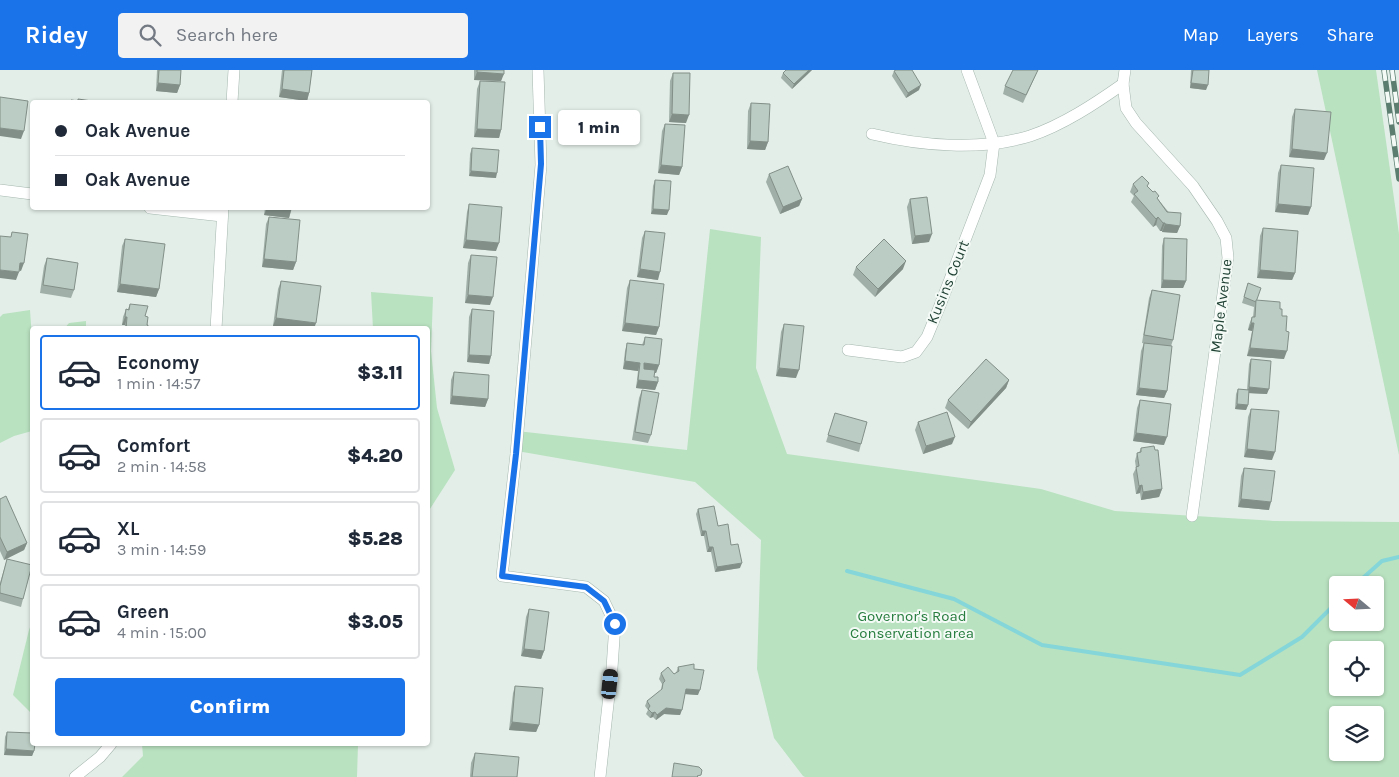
<!DOCTYPE html>
<html lang="en">
<head>
<meta charset="utf-8">
<style>
  body { margin:0; font-family:Karla,sans-serif; background:#f2f2f3; color:#1f2937; height:100vh; display:flex; flex-direction:column; font-size:19px; white-space:nowrap }
  * { box-sizing:border-box; margin:0 }
  p { font-size:16px; color:#747a83 }
  .icon { flex:none; width:28px; height:28px; fill:none; stroke:currentColor; stroke-width:2; stroke-linecap:round; stroke-linejoin:round }
  .map { position:relative; flex:1; overflow:hidden }
  .details { position:absolute; left:30px; top:256px; width:400px; height:420px; display:flex; flex-direction:column; background:#fff; border-radius:5px; box-shadow:0 1px 4px #0004 }
  .details>* { flex:none }
  .guide { position:absolute; left:30px; top:30px; width:400px; height:110px; border-radius:5px; box-shadow:0 1px 4px #0004; display:grid; align-content:center; height:110px; padding:0 25px; background:#fff }
  .needle { width:32px; rotate:289deg }
  .controls { position:absolute; left:1329px; top:506px; display:grid; gap:10px }
  .controls a { display:grid; place-items:center; width:55px; height:55px; border-radius:5px; background:#fff; box-shadow:0 1px 4px #0004; font-size:25px }
  .end { position:absolute; width:22px; height:22px; margin:-11px; border:6px solid #1a73e8; background:#fff; box-shadow:0 0 0 2px #fff }
  .from { border-radius:50% }
  .bubble { position:absolute; height:35px; border-radius:5px; background:#fff; box-shadow:0 1px 4px #0004; font-size:16px; font-weight:800; line-height:35px; text-align:center }
  .car { position:absolute; width:15px; height:30px; margin:-15px -8px; border-radius:6px; box-shadow:0 0 4px 1px #0007; background:linear-gradient(#222 24%,#8ab4d8 0 40%,#222 0 76%,#8ab4d8 0 86%,#222 0) }
  .guide b { display:flex; align-items:center; gap:18px; height:48px; font-size:19px }
  .guide b+b { border-top:1px solid #e0e1e3 }
  .guide i { width:12px; height:12px; background:#1f2937 }
  ul { padding:9px 0 0; list-style:none }
  li { display:flex; align-items:center; gap:15px; height:75px; margin:0 10px 8px; padding:0 15px; border:2px solid #e0e1e3; border-radius:5px }
  li div { flex:1 }
  li b { display:block; font-size:19px }
  li em { font-style:normal; font-weight:800 }
  li.on { border-color:#1a73e8 }
  li>.icon { width:45px; height:45px; stroke-width:1.5 }
  .button { display:flex; gap:10px; margin-top:auto; padding:10px 25px }
  .button a { flex:1; height:58px; border-radius:5px; background:#1a73e8; color:#fff; font-size:20px; font-weight:800; line-height:58px; text-align:center }
  header { display:flex; align-items:center; gap:30px; box-sizing:border-box; height:70px; padding:0 25px; background:#1a73e8; color:#fff }
  header strong { font-size:24px }
  nav { display:flex; gap:28px; margin-inline-start:auto; font-size:18px }
  .search { width:350px; height:45px; background:#f2f2f3; display:flex; align-items:center; gap:12px; box-sizing:border-box; padding:0 18px; border-radius:5px; color:#747a83; font-size:19px }
  .map>svg:first-child { display:block }
  .green { fill:#b9e2c0; fill-rule:evenodd }
  .lines { fill:none; stroke-linecap:round; stroke-linejoin:round }
  .stream { stroke:#85d6d9; stroke-width:4 }
  .street-casing { stroke:#a5b7af; stroke-width:12 }
  .street { stroke:#fff; stroke-width:11 }
  .rail-casing { stroke:#5b7d70; stroke-width:5.5 }
  .rail { stroke:#f4faf6; stroke-width:4; stroke-dasharray:11; stroke-linecap:butt }
  .wall { fill:#a0afa8 }
  .shaded-wall { fill:#828f88 }
  .building { fill:#baccc3; stroke:#828f88 }
  .route { stroke:#1a73e8; stroke-width:6 }
  .labels { text-anchor:middle; stroke-width:4; stroke-linejoin:round; paint-order:stroke }
  .street-label { font-size:15px; fill:#204235; stroke:#f4faf6 }
  .park-label { font-size:15px; fill:#267d3e; stroke:#f4faf6 }
</style>
</head>
<body>
<header>
<strong>Ridey</strong>
<div class="search"><svg class="icon" aria-label="search" viewBox="0 0 24 24"><circle cx="10" cy="10" r="6"/><path d="M15 15l6 6"/></svg>Search here</div>
<nav><a>Map</a><a>Layers</a><a>Share</a></nav>
</header>
<div class="map">
<svg width="1399" height="707" viewBox="0 0 1399 707">
  <rect width="100%" height="100%" fill="#e3eee8"/>
  <!-- green -->
  <g class="green">
    <path d="M1317 0H1376L1399 164V385Z"/>
    <path d="M710 159 761 167 756 298 787 384 1041 419 1115 441 1274 451 1399 452V707H805L803 706 774 668 757 599 761 470 695 412 517 381V361L687 380ZM1338 515H1375V552H1338ZM1338 580H1375V618H1338ZM1338 645H1375V682H1338Z"/>
    <path d="M371 222 433 227 431 281 437 338 455 400 428 442V259H373Z"/>
    <path d="M30 240 32 269V361L14 366 0 373V247L3 244Z"/>
    <path d="M86 251V259H64L69 253Z"/>
    <path d="M32 552V640L31 643 13 625 29 560Z"/>
    <path d="M142 674H358L357 707H122L143 686Z"/>
  </g>
  <g class="lines">
    <!-- stream -->
    <g class="stream">
      <path d="M847 501 954 529 1042 575 1240 605 1302 567 1338 531"/>
      <path d="M1355 515 1382 491 1399 487"/>
    </g>
    <defs>
      <g id="street">
        <path d="M538 0 541 95 516 384 502 506 586 517 604 531 615 554 612 598 600 707"/>
        <path d="M1125 0 1123 14 1126 38 1136 53 1193 116 1217 151 1226 168 1228 188 1192 446"/>
        <path d="M232 32 234 0"/>
        <path d="M872 64C922 76 981 81 1030 66 1063 55 1096 33 1123 14"/>
        <path d="M0 120 32 124"/>
        <path d="M150 138 222 146"/>
        <path d="M216 259 223 138"/>
        <path d="M848 280 902 287 916 282 927 267 939 238 990 105 994 73 967 0"/>
        <path d="M75 707 100 687 111 674"/>
      </g>
    </defs>
    <!-- street casing -->
    <use href="#street" class="street-casing"/>
    <!-- street -->
    <use href="#street" class="street"/>
    <defs>
      <g id="rail">
        <path d="M1384 0 1399 109"/>
        <path d="M1392 0 1399 52"/>
      </g>
    </defs>
    <!-- rail casing -->
    <use href="#rail" class="rail-casing"/>
    <!-- rail -->
    <use href="#rail" class="rail"/>
  </g>
  <!-- wall -->
  <g class="wall">
    <path d="M157 0H181L180 15 177 23 156 21Z"/>
    <path d="M282 0H312L309 23 307 31 279 27Z"/>
    <path d="M474 0H504L501 11 474 10Z"/>
    <path d="M812 0 792 19 781 8 783 3Z"/>
    <path d="M1038 0 1023 33 1003 24 1005 16Z"/>
    <path d="M1191 0H1209L1206 20 1190 18Z"/>
    <path d="M894 1 919 20 906 28 892 6Z"/>
    <path d="M673 3 686 53 669 52 670 11Z"/>
    <path d="M480 11 501 60 499 68 474 67 477 19Z"/>
    <path d="M751 33 768 72 765 80 747 79 748 41Z"/>
    <path d="M1295 39 1324 90 1289 87 1292 47Z"/>
    <path d="M665 54 682 97 679 105 658 103 662 61Z"/>
    <path d="M472 78 496 108 469 106 470 84Z"/>
    <path d="M1281 95 1311 137 1308 145 1275 142 1278 103Z"/>
    <path d="M769 104 802 129 799 136 780 144 766 112Z"/>
    <path d="M655 110 667 145 651 144 653 116Z"/>
    <path d="M1133 114 1148 117 1180 156 1177 163 1162 162V161H1160L1156 155 1153 157 1131 132 1134 126 1130 122Z"/>
    <path d="M910 129 929 172 912 174 907 137Z"/>
    <path d="M469 134 496 181 463 178 467 142Z"/>
    <path d="M265 138H292L289 148 264 145Z"/>
    <path d="M269 147 296 192 293 200 262 197 266 154Z"/>
    <path d="M1263 158 1295 203 1292 210 1257 208 1260 166Z"/>
    <path d="M645 161 658 210 637 207 642 168Z"/>
    <path d="M1164 168 1186 211 1183 218H1161L1162 176Z"/>
    <path d="M125 169 159 219 156 227 117 222 122 176Z"/>
    <path d="M471 185 490 235 465 233 468 193Z"/>
    <path d="M47 188 74 220 71 228 40 223 44 196Z"/>
    <path d="M856 197 903 199 875 227 853 205Z"/>
    <path d="M630 210 659 257 656 265 622 261 627 218Z"/>
    <path d="M281 211 314 259H295L273 256 278 219Z"/>
    <path d="M1248 213 1257 230 1280 239 1282 246 1284 289 1247 286 1252 261 1248 260 1249 255 1252 247H1253L1254 237 1242 233Z"/>
    <path d="M1152 220 1173 270 1171 276 1167 321 1164 328 1136 325 1141 281 1144 273 1150 274 1142 273 1149 228Z"/>
    <path d="M130 234 145 246 147 259H124L125 255H122L123 247 126 239H128Z"/>
    <path d="M472 239 491 286 489 294 467 292 469 247Z"/>
    <path d="M784 254 796 308 776 306 781 262Z"/>
    <path d="M645 267 659 295 656 303H654V307L658 312 655 320 636 318 638 301 623 299 625 281 627 273 642 275Z"/>
    <path d="M1251 289 1267 324 1249 323 1248 335 1246 340 1235 339 1236 324 1238 319 1247 320 1249 294Z"/>
    <path d="M454 302 488 329 485 337 450 334 451 310Z"/>
    <path d="M1009 310 1006 318 968 359 945 338 948 330Z"/>
    <path d="M642 320 651 365 648 373 632 370 639 328Z"/>
    <path d="M1140 330 1164 375 1133 371 1137 338Z"/>
    <path d="M1251 339 1272 390 1244 387 1248 347Z"/>
    <path d="M835 343 861 374 859 382 826 372Z"/>
    <path d="M918 352 952 374 923 384 915 360Z"/>
    <path d="M1141 378 1162 419 1159 427 1141 430 1140 423 1136 424 1133 404 1136 398 1135 391 1137 383H1139Z"/>
    <path d="M1244 398 1269 440 1238 437 1241 406Z"/>
    <path d="M0 429 27 473 24 480 4 490 0 481Z"/>
    <path d="M698 439 718 456 731 475 740 498 715 502 711 482H707L704 466H701L696 444Z"/>
    <path d="M7 489 23 529 21 537 0 531V513Z"/>
    <path d="M529 539 544 581 541 589 521 586 526 547Z"/>
    <path d="M678 597 698 625 685 624 680 645 664 644 656 650 653 647 650 648 646 644 648 640 645 636 647 631 661 621 662 614 659 609 661 603 674 604 676 603Z"/>
    <path d="M515 616 539 655 536 662 509 660 513 623Z"/>
    <path d="M7 662 34 681 32 686 4 685 5 667Z"/>
    <path d="M475 683 517 707H470L471 693Z"/>
  </g>
  <!-- shaded-wall -->
  <g class="shaded-wall">
    <path d="M809 0H812L792 19 794 14Z"/>
    <path d="M477 2 504 4 501 11 474 10Z"/>
    <path d="M158 13 180 15 177 23 156 21Z"/>
    <path d="M1191 13 1208 15 1206 20 1190 18Z"/>
    <path d="M921 15 919 20 906 28 908 23Z"/>
    <path d="M282 19 309 23 307 31 279 27Z"/>
    <path d="M672 44 689 45 686 53 669 52Z"/>
    <path d="M0 58 24 61 21 69 0 66Z"/>
    <path d="M477 59 501 60 499 68 474 67Z"/>
    <path d="M750 71 768 72 765 80 747 79Z"/>
    <path d="M1292 79 1327 83 1324 90 1289 87Z"/>
    <path d="M661 95 682 97 679 105 658 103Z"/>
    <path d="M471 101 497 103 496 108 469 106Z"/>
    <path d="M802 129 799 136 780 144 783 137Z"/>
    <path d="M1278 134 1311 137 1308 145 1275 142Z"/>
    <path d="M267 138 291 140 289 148 264 145Z"/>
    <path d="M653 139 669 140 667 145 651 144Z"/>
    <path d="M1158 147 1156 155 1153 157 1156 149Z"/>
    <path d="M1163 153H1165L1162 161H1160Z"/>
    <path d="M1165 154 1180 156 1177 163 1162 162Z"/>
    <path d="M932 164 929 172 912 174 915 166Z"/>
    <path d="M466 170 499 173 496 181 463 178Z"/>
    <path d="M264 189 296 192 293 200 262 197Z"/>
    <path d="M906 191 903 199 875 227 878 219Z"/>
    <path d="M20 193H24L21 201 17 200Z"/>
    <path d="M640 199 660 202 658 210 637 207Z"/>
    <path d="M0 200 19 202 16 210 0 208Z"/>
    <path d="M1260 200 1295 203 1292 210 1257 208Z"/>
    <path d="M1163 210 1186 211 1183 218H1161Z"/>
    <path d="M120 214 159 219 156 227 117 222Z"/>
    <path d="M468 225 493 227 490 235 465 233Z"/>
    <path d="M125 247H127L125 255H122Z"/>
    <path d="M276 248 316 253 314 259H295L273 256Z"/>
    <path d="M625 253 659 257 656 265 622 261Z"/>
    <path d="M1251 253H1254L1252 261 1248 260Z"/>
    <path d="M1250 278 1287 281 1284 289 1247 286Z"/>
    <path d="M469 285 491 286 489 294 467 292Z"/>
    <path d="M625 291 640 293 638 301 623 299Z"/>
    <path d="M644 293 659 295 656 303 641 301Z"/>
    <path d="M779 298 799 300 796 308 776 306Z"/>
    <path d="M638 310 658 312 655 320 636 318Z"/>
    <path d="M1009 310 1006 318 968 359 971 352Z"/>
    <path d="M1249 317 1269 319 1267 324 1247 323Z"/>
    <path d="M1139 318 1167 321 1164 328 1136 325Z"/>
    <path d="M452 326 488 329 485 337 450 334Z"/>
    <path d="M1237 334 1248 335 1246 340 1235 339Z"/>
    <path d="M1136 363 1167 367 1164 375 1133 371Z"/>
    <path d="M955 367 952 374 923 384 926 376Z"/>
    <path d="M1247 379 1275 382 1272 390 1244 387Z"/>
    <path d="M1142 415 1140 423 1136 424 1139 416Z"/>
    <path d="M1162 419 1159 427 1141 430 1143 422Z"/>
    <path d="M1241 429 1271 432 1269 440 1238 437Z"/>
    <path d="M702 461H706L704 466H701Z"/>
    <path d="M27 473 24 480 4 490 7 482Z"/>
    <path d="M709 477H713L711 482H707Z"/>
    <path d="M742 493 740 498 715 502 717 497Z"/>
    <path d="M524 579 544 581 541 589 521 586Z"/>
    <path d="M686 619 700 620 698 625 684 624Z"/>
    <path d="M666 638 682 640 680 645 664 644 656 650 657 645Z"/>
    <path d="M655 642 653 647 650 648 652 643Z"/>
    <path d="M512 652 539 655 536 662 509 660Z"/>
    <path d="M6 679 34 681 32 686 4 685Z"/>
  </g>
  <!-- building -->
  <g class="building">
    <path d="M159 0H181L180 15 158 13Z"/>
    <path d="M284 0H312L309 23 282 19Z"/>
    <path d="M477 0H504V4L477 2Z"/>
    <path d="M786 0H809L794 14 783 3Z"/>
    <path d="M896 0H912L921 15 908 23 894 1Z"/>
    <path d="M1013 0H1038L1026 25 1005 16Z"/>
    <path d="M1193 0H1209L1208 15 1191 13Z"/>
    <path d="M673 3H690L689 45 672 44Z"/>
    <path d="M480 11 505 12 501 60 477 59Z"/>
    <path d="M0 27 28 31 24 61 0 58Z"/>
    <path d="M78 29 92 31V32H70L71 30 78 31Z"/>
    <path d="M751 33 770 34 768 72 750 71Z"/>
    <path d="M1295 39 1331 42 1327 83 1292 79Z"/>
    <path d="M665 54 685 55 682 97 661 95Z"/>
    <path d="M472 78 499 80 497 103 471 101Z"/>
    <path d="M1281 95 1314 98 1311 137 1278 134Z"/>
    <path d="M788 96 802 129 783 137 769 104Z"/>
    <path d="M1142 106 1149 113 1147 116 1153 122 1155 121 1159 126 1157 128 1167 142 1181 143 1180 156 1165 154V153H1163L1158 147 1156 149 1134 124 1138 121 1133 114Z"/>
    <path d="M655 110 671 111 669 140 653 139Z"/>
    <path d="M927 127 932 164 915 166 910 129Z"/>
    <path d="M469 134 502 137 499 173 466 170Z"/>
    <path d="M267 138H292L291 140Z"/>
    <path d="M269 147 300 150 296 192 264 189Z"/>
    <path d="M1263 158 1298 161 1295 203 1260 200Z"/>
    <path d="M645 161 665 163 660 202 640 199Z"/>
    <path d="M12 162 28 164 24 193H20L19 202 0 200V166L11 167Z"/>
    <path d="M1164 168 1187 169 1186 211 1163 210Z"/>
    <path d="M125 169 165 174 159 219 120 214Z"/>
    <path d="M884 169 906 191 878 219 856 197Z"/>
    <path d="M471 185 497 187 493 227 468 225Z"/>
    <path d="M47 188 78 193 74 220 43 215Z"/>
    <path d="M630 210 664 214 659 257 625 253Z"/>
    <path d="M281 211 321 216 316 253 276 248Z"/>
    <path d="M1248 213 1261 218 1256 232 1244 227Z"/>
    <path d="M1152 220 1180 225 1173 270 1144 265Z"/>
    <path d="M1256 230 1280 232V239H1282V246H1287L1286 261 1289 262 1287 281 1250 278 1254 253H1251L1252 247H1255Z"/>
    <path d="M130 234 148 236 145 246 148 247 147 255H148L147 259H126L127 247H125L126 239 129 240Z"/>
    <path d="M472 239 494 241 491 286 469 285Z"/>
    <path d="M784 254 804 256 799 300 779 298Z"/>
    <path d="M645 267 662 269 659 295 644 293V299L655 300 654 307H658V312L638 310 640 293 625 291 627 273 644 275Z"/>
    <path d="M1144 273 1172 276 1167 321 1139 318Z"/>
    <path d="M986 289 1009 310 971 352 948 330Z"/>
    <path d="M1251 289 1271 291 1269 319 1249 317Z"/>
    <path d="M454 302 489 305 488 329 452 326Z"/>
    <path d="M1238 319 1249 320 1248 335 1237 334Z"/>
    <path d="M642 320 659 323 651 365 635 362Z"/>
    <path d="M1140 330 1171 334 1167 367 1136 363Z"/>
    <path d="M1251 339 1279 341 1275 382 1247 379Z"/>
    <path d="M947 342 955 367 926 376 918 352Z"/>
    <path d="M835 343 867 352 861 374 828 365Z"/>
    <path d="M1154 376 1155 380H1158L1162 419 1143 422 1142 415 1139 416 1136 397 1139 396 1137 383 1141 382V378Z"/>
    <path d="M1244 398 1275 401 1271 432 1241 429Z"/>
    <path d="M6 426 27 473 7 482 0 467V429Z"/>
    <path d="M714 436 718 456 728 454 731 475 738 474 742 493 717 497 713 477H709L706 461H702L698 439Z"/>
    <path d="M7 489 32 495 23 529 0 523V516Z"/>
    <path d="M529 539 549 542 544 581 524 579Z"/>
    <path d="M694 594V599L704 600 700 620 686 619 682 640 666 638 657 645 655 642 652 643 648 639 650 636 647 631 662 619 663 613 665 611 661 603 668 597 674 604 679 601 678 597Z"/>
    <path d="M515 616 543 618 539 655 512 652Z"/>
    <path d="M7 662 32 663V674H35L34 681 6 679Z"/>
    <path d="M475 683 519 687 517 707H472Z"/>
    <path d="M674 693 699 697 702 700 701 705 697 706 698 707H672Z"/>
  </g>
  <g class="lines">
    <!-- route -->
    <path class="route" d="M540 57 541 94 516 384 502 506 586 517 604 531 615 554"/>
  </g>
  <g class="labels">
    <!-- street labels -->
    <g class="street-label">
      <text transform="translate(948 212) rotate(-68)" y="5">Kusins Court</text>
      <text transform="translate(1221 236) rotate(-83)" y="5">Maple Avenue</text>
    </g>
    <!-- park labels -->
    <g class="park-label">
      <text x="912" y="551">Governor's Road<tspan x="912" dy="17">Conservation area</tspan></text>
    </g>
  </g>
</svg>
<div class="controls">
<a><svg class="needle" viewBox="-14 -14 28 28"><path d="M0-13l5 13h-10z" fill="#e53935"/><path d="M0 13l5-13h-10z" fill="#747a83"/></svg></a>
<a><svg class="icon" aria-label="locate" viewBox="0 0 24 24"><circle cx="12" cy="12" r="6"/><path d="M12 2v4M12 18v4M2 12h4M18 12h4"/></svg></a>
<a><svg class="icon" aria-label="layers" viewBox="0 0 24 24"><path d="M12 4l9 5-9 5-9-5zM3 14l9 5 9-5"/></svg></a>
</div>
<i class="end from" style="left:615px;top:554px"></i>
<i class="end" style="left:540px;top:57px"></i>
<div class="bubble" style="left:558px;top:40px;width:82px">1 min</div>
<i class="car" style="left:610px;top:614px;rotate:6deg"></i>
<div class="guide">
<b><i class="from"></i>Oak Avenue</b>
<b><i></i>Oak Avenue</b>
</div>
<section class="details">
<ul>
<li class="on"><svg class="icon" aria-label="car" viewBox="0 0 24 24"><path d="M5 17H2v-5l4-1 3-4h7l3 4 3 1v5h-3M9 17h6M6 11h13"/><circle cx="7" cy="17" r="2"/><circle cx="17" cy="17" r="2"/></svg><div><b>Economy</b><p>1 min · 14:57</p></div><em>$3.11</em></li>
<li><svg class="icon" aria-label="car" viewBox="0 0 24 24"><path d="M5 17H2v-5l4-1 3-4h7l3 4 3 1v5h-3M9 17h6M6 11h13"/><circle cx="7" cy="17" r="2"/><circle cx="17" cy="17" r="2"/></svg><div><b>Comfort</b><p>2 min · 14:58</p></div><em>$4.20</em></li>
<li><svg class="icon" aria-label="car" viewBox="0 0 24 24"><path d="M5 17H2v-5l4-1 3-4h7l3 4 3 1v5h-3M9 17h6M6 11h13"/><circle cx="7" cy="17" r="2"/><circle cx="17" cy="17" r="2"/></svg><div><b>XL</b><p>3 min · 14:59</p></div><em>$5.28</em></li>
<li><svg class="icon" aria-label="car" viewBox="0 0 24 24"><path d="M5 17H2v-5l4-1 3-4h7l3 4 3 1v5h-3M9 17h6M6 11h13"/><circle cx="7" cy="17" r="2"/><circle cx="17" cy="17" r="2"/></svg><div><b>Green</b><p>4 min · 15:00</p></div><em>$3.05</em></li>
</ul>
<div class="button"><a>Confirm</a></div>
</section>
</div>
</body>
</html>
